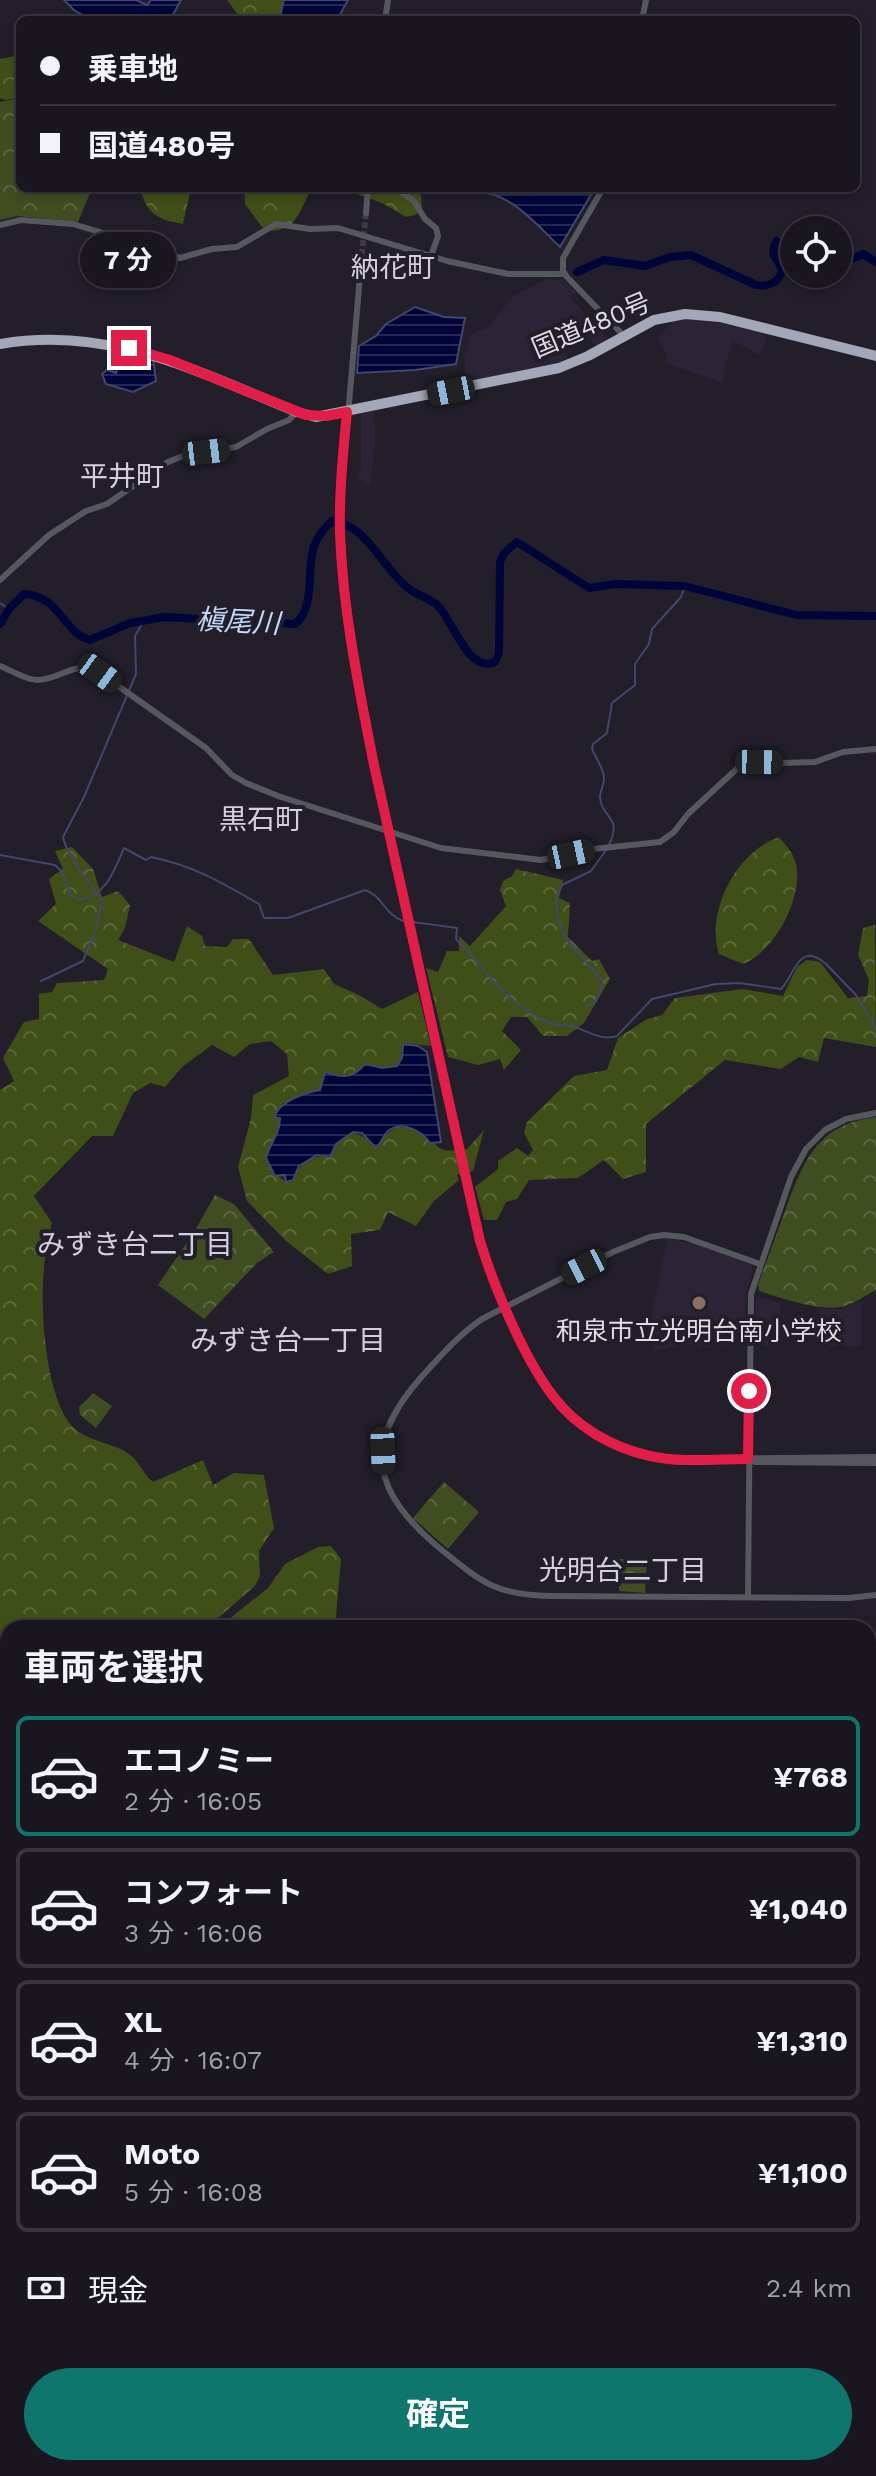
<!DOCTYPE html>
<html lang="ja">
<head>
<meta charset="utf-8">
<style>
  body { margin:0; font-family:"Work Sans","Noto Sans JP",sans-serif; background:#27232d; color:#f1f3f6; height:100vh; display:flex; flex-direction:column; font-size:30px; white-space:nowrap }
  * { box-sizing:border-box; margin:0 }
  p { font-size:26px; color:#9f9fa5 }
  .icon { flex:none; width:44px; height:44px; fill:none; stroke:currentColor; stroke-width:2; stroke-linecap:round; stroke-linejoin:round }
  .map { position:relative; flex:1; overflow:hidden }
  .panel { position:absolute; left:0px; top:1620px; width:876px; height:856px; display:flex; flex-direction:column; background:#1a1620; border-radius:24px 24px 0 0; box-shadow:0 4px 12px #0003,0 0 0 2px #38353e }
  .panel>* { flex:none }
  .banner { position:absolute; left:16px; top:16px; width:844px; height:176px; border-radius:12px; box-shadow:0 4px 12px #0003,0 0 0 2px #38353e; display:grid; align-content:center; height:176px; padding:0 24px; background:#1a1620 }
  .tools { position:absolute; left:780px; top:216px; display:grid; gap:16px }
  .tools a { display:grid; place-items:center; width:72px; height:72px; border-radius:50%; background:#1a1620; box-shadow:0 4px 12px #0003,0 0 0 2px #38353e; font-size:40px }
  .end { position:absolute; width:36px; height:36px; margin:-18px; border:10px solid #e11d48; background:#fff; box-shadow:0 0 0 4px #fff }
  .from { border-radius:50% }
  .bubble { position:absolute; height:56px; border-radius:28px; background:#1a1620; box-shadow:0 4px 12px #0003,0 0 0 2px #38353e; font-size:26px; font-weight:700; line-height:56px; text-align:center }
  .car { position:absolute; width:24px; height:48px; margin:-24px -12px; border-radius:10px; box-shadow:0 0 6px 2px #0007; background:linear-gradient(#222 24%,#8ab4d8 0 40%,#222 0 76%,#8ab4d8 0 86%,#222 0) }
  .banner b { display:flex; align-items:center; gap:28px; height:76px; font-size:30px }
  .banner b+b { border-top:2px solid #38353e }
  .banner i { width:20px; height:20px; background:#f1f3f6 }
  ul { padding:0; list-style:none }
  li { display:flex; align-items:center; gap:24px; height:120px; margin:0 16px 12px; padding:0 8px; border:4px solid #38353e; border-radius:12px }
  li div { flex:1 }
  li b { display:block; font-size:30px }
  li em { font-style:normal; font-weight:700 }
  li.on { border-color:#0f766e }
  li>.icon { width:72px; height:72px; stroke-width:1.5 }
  h2 { padding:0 24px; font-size:36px; line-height:96px }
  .pay { display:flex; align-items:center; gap:20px; height:88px; padding:0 24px; font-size:30px }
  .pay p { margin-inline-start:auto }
  .primary-button { display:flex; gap:16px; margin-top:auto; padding:16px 24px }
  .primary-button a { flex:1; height:92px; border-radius:48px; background:#0f766e; color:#fff; font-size:32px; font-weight:700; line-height:92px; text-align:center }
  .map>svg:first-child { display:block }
  .built { fill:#2a2436 }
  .forest { fill:url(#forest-crowns) }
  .park { fill:url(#park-crowns) }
  .water { fill:url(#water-rules); stroke:#43466d; stroke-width:2 }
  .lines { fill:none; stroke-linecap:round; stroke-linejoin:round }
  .stream { stroke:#43466d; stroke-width:2 }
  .river { stroke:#000539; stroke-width:8 }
  .minor-tunnel { stroke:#3e3a46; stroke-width:6; stroke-dasharray:6 3; stroke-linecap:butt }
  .minor { stroke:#57585f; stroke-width:6 }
  .major { stroke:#8e919e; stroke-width:8 }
  .highway { stroke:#a4a7b7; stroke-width:10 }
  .route { stroke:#e11d48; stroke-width:10 }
  .education-dot { fill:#8d6e63; stroke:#221e2a; stroke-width:3 }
  .labels { text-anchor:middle; stroke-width:8; stroke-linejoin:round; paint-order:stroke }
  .street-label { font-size:26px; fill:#dfdce5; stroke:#221e2a }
  .poi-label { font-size:26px; fill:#dfdce5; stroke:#221e2a }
  .neighbourhood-label { font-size:28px; fill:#d4cfe0; stroke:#221e2a }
  .water-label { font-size:28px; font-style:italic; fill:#c3d8fa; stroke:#221e2a }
</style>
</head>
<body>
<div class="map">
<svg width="876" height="2476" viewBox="0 0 876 2476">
  <defs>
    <pattern id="forest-crowns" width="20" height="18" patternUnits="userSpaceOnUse" patternTransform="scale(2)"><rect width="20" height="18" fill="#404e17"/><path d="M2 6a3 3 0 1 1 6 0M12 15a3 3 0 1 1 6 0" fill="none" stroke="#5b6739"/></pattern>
    <pattern id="park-crowns" width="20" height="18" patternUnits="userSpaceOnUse" patternTransform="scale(2)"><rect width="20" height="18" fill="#404d20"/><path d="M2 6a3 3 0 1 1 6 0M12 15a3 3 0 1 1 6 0" fill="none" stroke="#5b6640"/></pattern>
    <pattern id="water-rules" width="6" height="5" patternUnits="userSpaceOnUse" patternTransform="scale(2)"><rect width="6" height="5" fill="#000539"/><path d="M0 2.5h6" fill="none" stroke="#252956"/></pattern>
  </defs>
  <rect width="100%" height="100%" fill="#221e2a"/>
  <!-- built -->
  <g class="built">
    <path d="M546 279 564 280 577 293 568 295 609 340 598 347 590 339 585 343 565 321 561 325 562 332 566 331 575 341 570 346 562 337 557 342 571 360 469 383 465 373V357L471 334 486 329 513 296Z"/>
    <path d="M677 317H705L758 330 767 339 759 355 732 340 722 383 665 363 667 355 657 338Z"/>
    <path d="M374 410 375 445 370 487 358 477 361 467V413Z"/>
    <path d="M667 1239 694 1243 751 1264 753 1271 746 1293 744 1346H711V1348L690 1345 655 1350 648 1334Z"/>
    <path d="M758 1297 780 1303V1347L754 1346 755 1301Z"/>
    <path d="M861 1301V1346H819L820 1309H842Z"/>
    <path d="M726 2468H845L841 2476H738Z"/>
  </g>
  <!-- forest -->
  <g class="forest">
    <path d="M227 0H314L317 20H242Z"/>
    <path d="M20 55V98L5 100 0 98V59Z"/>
    <path d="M140 188H191L183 224C156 219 147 214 140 188Z"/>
    <path d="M244 188H312C298 212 298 232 265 231L245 204Z"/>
    <path d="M340 188H416L421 196 422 207 416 215 406 217 382 203Z"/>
    <path d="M779 837C787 846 796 856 797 870 800 903 774 952 743 964L719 954C705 911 737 851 779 837Z"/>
    <path d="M72 847 93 869 102 897 118 891 130 905 125 928 118 940 174 962 187 926 202 936 205 946 227 947 233 939H249L273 975 324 969 334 984 361 996 382 1009 418 992 431 1046 402 1043 401 1060 397 1066 382 1069 365 1064 352 1078 326 1072 320 1090 283 1103 275 1117 280 1118V1132L271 1171 286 1182 293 1180C300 1163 311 1154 330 1157L336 1144 353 1132 368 1139 371 1145 397 1127C404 1128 416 1128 422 1133 444 1150 436 1153 467 1149L484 1130 473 1171 457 1175 459 1180 434 1201 416 1226 388 1212 380 1230 351 1234 352 1266 328 1274 286 1241 247 1201 238 1167 251 1118 253 1095 289 1076 287 1054 271 1041 250 1044 234 1057 212 1045 182 1067 165 1087 150 1083 133 1093 113 1136H92L34 1196 52 1223C50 1235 46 1247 45 1259 39 1299 44 1398 73 1427 88 1442 112 1442 129 1454 139 1461 143 1474 153 1482L203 1460 213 1485 234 1473 264 1475 274 1528 259 1551 260 1576 255 1586 219 1617 199 1628 138 1621 108 1625 105 1628H8V1662L0 1659V1090L14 1081 3 1058 24 1022 39 1019V994L52 992 57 983 104 980 108 969 38 921 56 904 49 879 63 869 55 851Z"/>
    <path d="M516 869 563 880 559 898 570 903 568 937 592 961 599 959 610 979 584 1023 567 1036H543L527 1017H511L502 1031 521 1050 504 1070 500 1059 478 1065 448 1057 426 968 438 972 447 951H459V936L470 946 506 906 500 890 503 881 512 876Z"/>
    <path d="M875 925 876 1047 824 1038 818 1062 799 1057 781 1069 725 1060 646 1124V1172L623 1179 604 1160 578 1178 529 1180 517 1199 506 1202 497 1220H484L475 1187 498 1169V1161L517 1148 528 1156 533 1150 524 1133 527 1122 574 1076 607 1070 618 1038 647 1019 662 1015 675 998 743 989 783 996 797 967 807 960 820 962 848 998 867 996 869 980 858 955 863 928Z"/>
    <path d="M331 1546 341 1559 336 1616 340 1628H218L268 1588 285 1564 318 1547Z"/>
    <path d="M876 1686V1980L868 1987V1687Z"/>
    <path d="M0 1788 3 1802 8 1810V1923L0 1919Z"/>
  </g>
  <!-- park -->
  <g class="park">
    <path d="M20 98V188H92L78 222 18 216 0 220V102Z"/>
    <path d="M876 1117V1290C865 1296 853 1304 841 1307 819 1311 781 1298 759 1291L758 1285C767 1259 777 1234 786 1208 804 1160 818 1124 876 1117Z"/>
    <path d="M215 1195 234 1204 274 1252 257 1263 204 1319 158 1285 194 1232Z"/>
    <path d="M93 1393 112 1406 96 1428 80 1415 79 1407Z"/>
    <path d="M444 1482 479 1512 448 1549 413 1518Z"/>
    <path d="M619 1559H647L645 1593 619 1591Z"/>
    <path d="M167 2468H486L483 2476H164Z"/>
  </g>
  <!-- water -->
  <g class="water">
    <path d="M64 0H136L147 5 151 0H181L170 20H91L74 10Z"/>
    <path d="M284 0H348L337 20H286L280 16Z"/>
    <path d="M449 188H595L560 247C540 228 515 198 487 193 474 191 462 193 449 188Z"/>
    <path d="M415 307 444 317 465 318 456 364 415 370 357 373 359 346 376 336 386 324Z"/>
    <path d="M123 352 153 359 156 381 133 392 106 384 102 374 107 370 116 373Z"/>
    <path d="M403 1044 418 1046 427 1052 441 1142 430 1143C422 1131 402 1120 388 1131 383 1136 381 1143 376 1148L362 1133 353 1132 336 1144 330 1157 317 1155 299 1166 293 1180 286 1182 285 1175 275 1176 266 1158C270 1143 280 1134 280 1118L274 1117C280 1101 304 1093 320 1090L325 1072C343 1078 352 1079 365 1064L382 1068 397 1066 402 1058Z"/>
  </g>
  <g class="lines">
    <!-- stream -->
    <g class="stream">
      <path d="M0 603 9 609"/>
      <path d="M609 845C623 816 601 818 600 797 600 791 604 785 604 778 604 768 595 758 592 748L593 744 607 733 612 703 635 685V664L649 644 652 629 681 597 685 586"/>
      <path d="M0 855 55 865 63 873 70 895 78 900C107 895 113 873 124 848L146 860 151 857C195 866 222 883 259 904L264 918H288L365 890C382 895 385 915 403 921"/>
      <path d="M413 922 457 928 456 939C484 968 511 1009 551 1023 558 1026 567 1024 575 1027 590 1032 601 1041 617 1036L652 999 716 984 739 983 781 989C795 975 798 940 826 964L856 995 876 1029"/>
      <path d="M41 981 83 961 96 929 102 901C90 879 69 862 63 837L84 797 136 674 135 636 143 622"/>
      <path d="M587 1006C598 1002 602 991 602 980L566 939 558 920 556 899 562 885 591 871 606 850"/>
    </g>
    <!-- river -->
    <g class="river">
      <path d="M854 258 863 254 876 262"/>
      <path d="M577 272 604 260 645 266 670 257 691 255 756 285C769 287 779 282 782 270 778 258 768 255 777 241"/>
      <path d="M0 624 9 609 24 594C61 596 61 631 90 640L130 623 164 617 295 624C316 608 306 569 314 546 318 536 324 528 332 521 368 525 381 567 408 588 417 596 431 598 439 607 453 622 469 674 495 662L499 653 500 562 504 553 517 542 589 588 615 584 685 586 796 615 876 616"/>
      <path d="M0 2061 8 2059"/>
      <path d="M868 2100 876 2094"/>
    </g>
    <!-- minor-tunnel -->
    <path class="minor-tunnel" d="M361 264 366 213"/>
    <!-- minor -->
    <g class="minor">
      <path d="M385 20 388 0"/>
      <path d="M642 20 646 0"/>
      <path d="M395 188 414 201 425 219 436 228 438 236 431 256"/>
      <path d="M603 188 563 258V271L567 277 624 336"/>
      <path d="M366 213 368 188"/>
      <path d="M0 225 21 220 73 224 113 236 141 238 165 253 180 258 212 249 237 247 276 224 310 229 338 228 447 261 508 274H564"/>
      <path d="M361 264 340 509 346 600 374 765 487 1266C529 1361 559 1448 677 1459L876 1457"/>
      <path d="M0 580 49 535 86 511 107 504 168 462 188 454 236 447 267 429 289 420 296 412"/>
      <path d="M0 666C11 670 25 680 37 680 58 680 72 663 94 669L206 748 232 775 246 783 278 796 441 848 541 860 593 849 660 842 674 832 688 814 742 764 815 762 843 752 876 749"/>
      <path d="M760 1264 684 1237 664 1235 650 1237 613 1252 482 1319C460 1334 443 1353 425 1373 360 1444 371 1492 443 1551 484 1584 497 1595 551 1596L849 1598 876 1595"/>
      <path d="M748 1459 755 1462 876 1463"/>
      <path d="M748 1596 751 1294 791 1177 806 1149 825 1130 846 1119 876 1113"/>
      <path d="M868 2198 876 2197"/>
      <path d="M868 2386 876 2390"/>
      <path d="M488 2476 494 2468"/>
    </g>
    <!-- major -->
    <g class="major">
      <path d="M0 1980 8 1982"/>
      <path d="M868 2130 876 2129"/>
      <path d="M715 2468 727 2476"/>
    </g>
    <!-- highway -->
    <path class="highway" d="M0 344C110 325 198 372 297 412L316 417 559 368 588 356 654 320 685 314 720 317 876 356"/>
  </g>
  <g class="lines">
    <!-- route -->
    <path class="route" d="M129 348 170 360 306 415 326 416 347 412C343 453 339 493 340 534 343 612 359 689 374 765L480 1241C494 1287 524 1358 553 1396 576 1427 613 1448 650 1456 681 1463 716 1459 748 1459L749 1391"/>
  </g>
  <!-- markers -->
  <circle class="education-dot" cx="699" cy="1303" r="8"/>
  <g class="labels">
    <!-- street labels -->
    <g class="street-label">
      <text transform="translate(591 325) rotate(-23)" y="9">国道480号</text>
    </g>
    <!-- poi labels -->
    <g class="poi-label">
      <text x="699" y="1340">和泉市立光明台南小学校</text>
    </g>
    <!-- neighbourhood labels -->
    <g class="neighbourhood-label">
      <text x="393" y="277">納花町</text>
      <text x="122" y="486">平井町</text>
      <text x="261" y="829">黒石町</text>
      <text x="135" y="1254">みずき台二丁目</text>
      <text x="288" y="1350">みずき台一丁目</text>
      <text x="623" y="1580">光明台二丁目</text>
    </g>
    <!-- water labels -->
    <g class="water-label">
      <text transform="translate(238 621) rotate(3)" y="10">槇尾川</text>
    </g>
  </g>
</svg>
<div class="tools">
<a><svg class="icon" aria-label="locate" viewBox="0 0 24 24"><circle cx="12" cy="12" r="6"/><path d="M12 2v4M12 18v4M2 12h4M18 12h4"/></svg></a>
</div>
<i class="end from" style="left:749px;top:1391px"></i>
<i class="end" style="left:129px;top:348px"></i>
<div class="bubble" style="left:80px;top:232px;width:96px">7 分</div>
<i class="car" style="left:451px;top:391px;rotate:259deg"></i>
<i class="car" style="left:206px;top:452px;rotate:83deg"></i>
<i class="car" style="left:100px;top:673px;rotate:126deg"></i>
<i class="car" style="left:759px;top:762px;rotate:91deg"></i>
<i class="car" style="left:571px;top:854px;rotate:78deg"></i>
<i class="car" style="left:584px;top:1267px;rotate:243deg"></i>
<i class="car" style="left:383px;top:1451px;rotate:178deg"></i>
<div class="banner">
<b><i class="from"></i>乗車地</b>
<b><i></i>国道480号</b>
</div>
<section class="panel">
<h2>車両を選択</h2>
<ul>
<li class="on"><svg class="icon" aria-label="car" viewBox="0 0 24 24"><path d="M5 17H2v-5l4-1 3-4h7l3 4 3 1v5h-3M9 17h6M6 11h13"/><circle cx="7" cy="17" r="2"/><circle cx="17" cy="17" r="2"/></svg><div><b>エコノミー</b><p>2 分 · 16:05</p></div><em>¥768</em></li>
<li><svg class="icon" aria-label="car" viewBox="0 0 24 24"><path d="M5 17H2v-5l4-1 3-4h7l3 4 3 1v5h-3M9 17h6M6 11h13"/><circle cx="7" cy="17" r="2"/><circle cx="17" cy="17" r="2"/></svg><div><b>コンフォート</b><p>3 分 · 16:06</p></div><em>¥1,040</em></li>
<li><svg class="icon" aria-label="car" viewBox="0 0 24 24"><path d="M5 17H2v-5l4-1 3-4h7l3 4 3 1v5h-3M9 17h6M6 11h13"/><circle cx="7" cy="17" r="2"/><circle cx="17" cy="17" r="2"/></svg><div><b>XL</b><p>4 分 · 16:07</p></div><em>¥1,310</em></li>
<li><svg class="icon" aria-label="car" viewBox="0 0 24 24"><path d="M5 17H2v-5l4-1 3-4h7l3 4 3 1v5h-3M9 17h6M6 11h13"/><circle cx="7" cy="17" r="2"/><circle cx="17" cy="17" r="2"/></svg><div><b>Moto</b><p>5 分 · 16:08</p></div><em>¥1,100</em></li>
</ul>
<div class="pay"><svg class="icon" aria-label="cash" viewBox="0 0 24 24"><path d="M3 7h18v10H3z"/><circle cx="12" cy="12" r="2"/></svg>現金<p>2.4 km</p></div>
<div class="primary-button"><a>確定</a></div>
</section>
</div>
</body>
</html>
